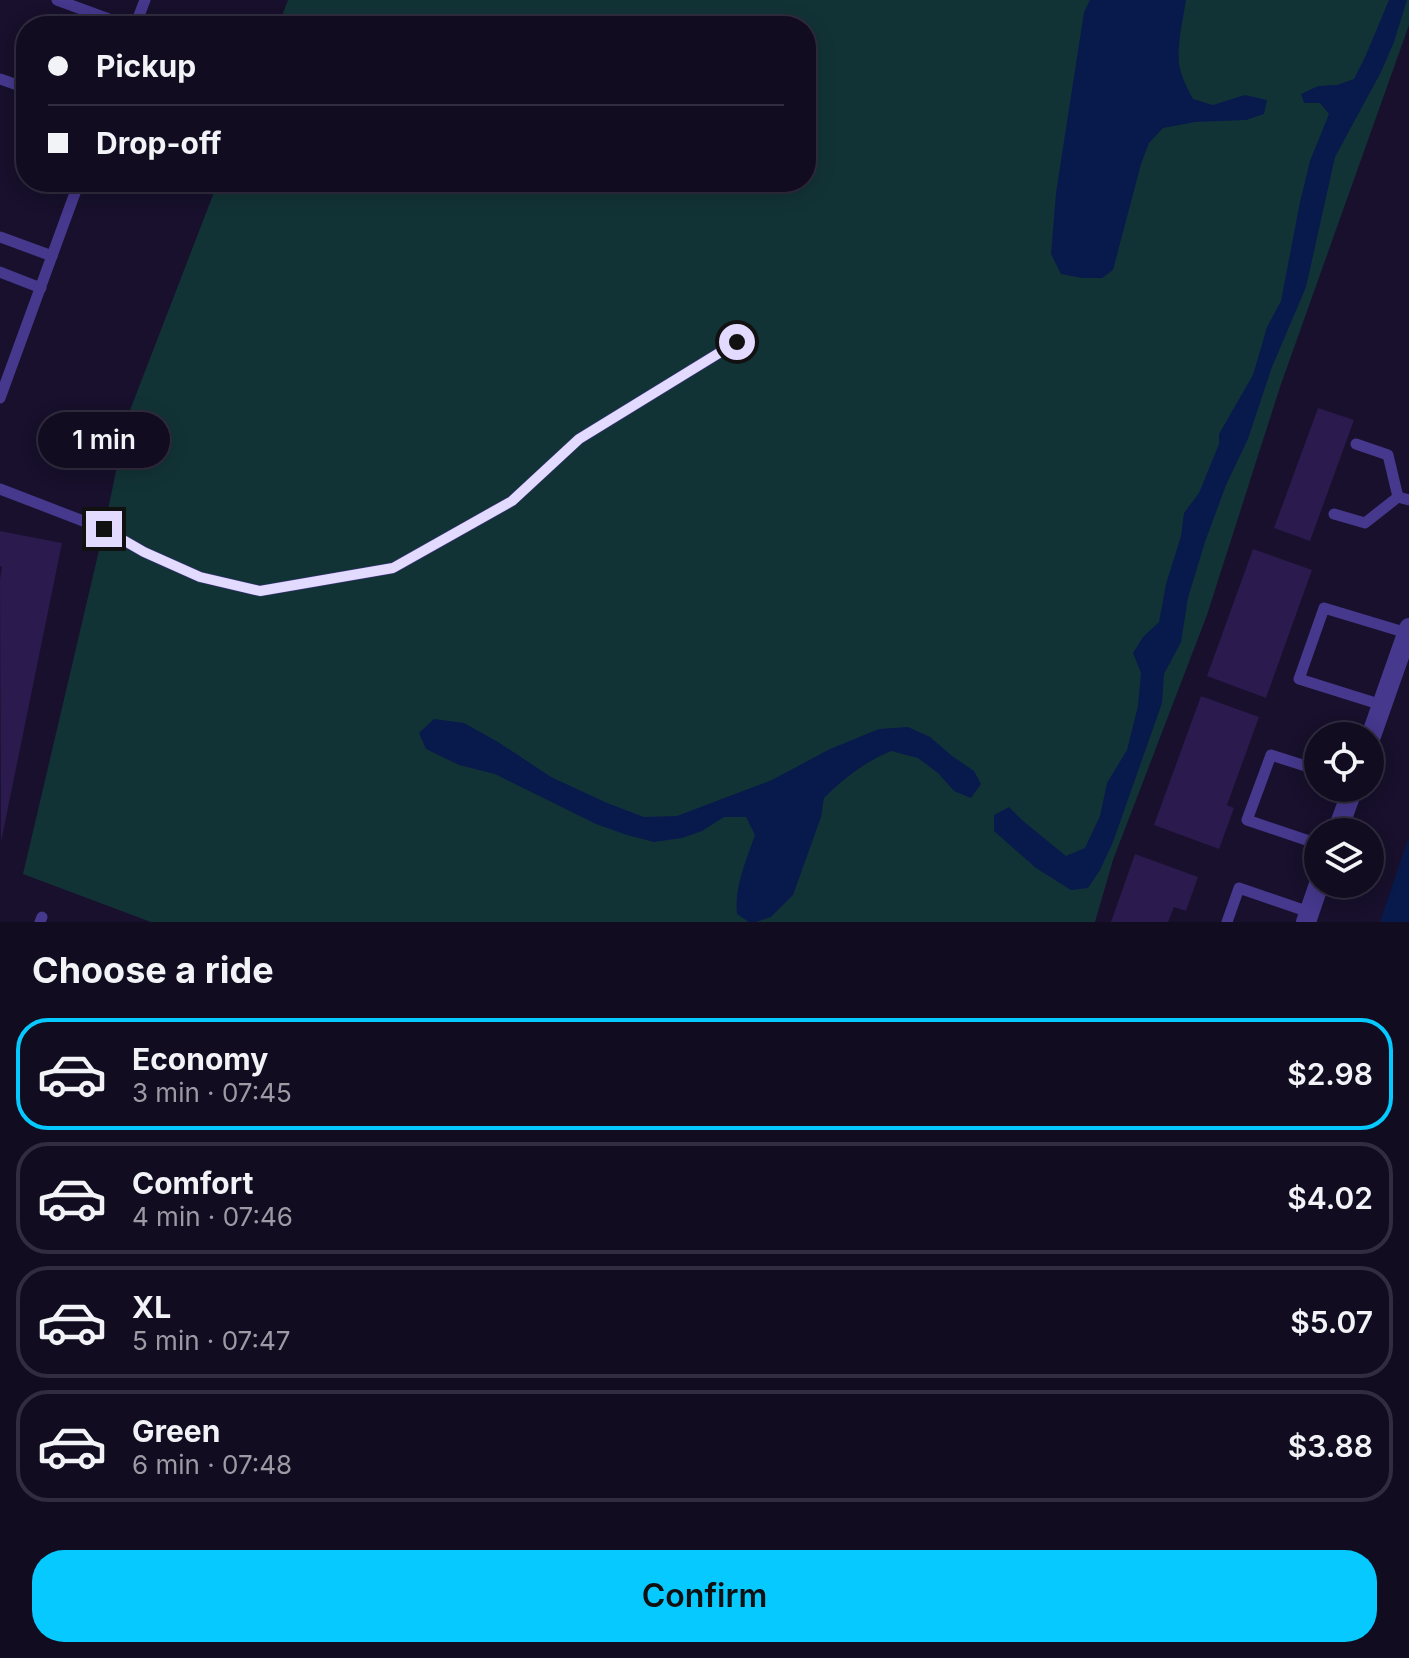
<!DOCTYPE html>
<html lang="en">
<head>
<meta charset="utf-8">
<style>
  body { margin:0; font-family:Inter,sans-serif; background:#1f1a2e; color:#f1f3f6; height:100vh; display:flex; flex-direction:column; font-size:30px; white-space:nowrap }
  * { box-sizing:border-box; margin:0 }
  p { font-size:26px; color:#9c9ba5 }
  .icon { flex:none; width:44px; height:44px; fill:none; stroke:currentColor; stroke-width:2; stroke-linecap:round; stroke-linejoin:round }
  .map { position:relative; height:922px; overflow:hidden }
  .panel { display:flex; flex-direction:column; background:#120c21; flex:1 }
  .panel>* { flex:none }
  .top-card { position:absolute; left:16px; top:16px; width:800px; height:176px; border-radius:32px; box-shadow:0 4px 20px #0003,0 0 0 2px #312c3f; display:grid; align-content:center; height:176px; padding:0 32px; background:#120c21 }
  .fabs { position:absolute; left:1304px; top:722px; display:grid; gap:16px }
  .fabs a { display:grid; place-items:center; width:80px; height:80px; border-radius:50%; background:#120c21; box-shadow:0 4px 20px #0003,0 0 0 2px #312c3f; font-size:40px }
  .end { position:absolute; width:36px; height:36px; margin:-18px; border:10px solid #e3daff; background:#111; box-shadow:0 0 0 4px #111 }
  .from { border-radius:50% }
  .bubble { position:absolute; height:56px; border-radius:28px; background:#120c21; box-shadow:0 4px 20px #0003,0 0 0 2px #312c3f; font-size:26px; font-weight:600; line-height:56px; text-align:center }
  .top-card b { display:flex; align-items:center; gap:28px; height:76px; font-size:30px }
  .top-card b+b { border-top:2px solid #312c3f }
  .top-card i { width:20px; height:20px; background:#f1f3f6 }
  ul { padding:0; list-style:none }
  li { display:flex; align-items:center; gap:24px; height:112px; margin:0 16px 12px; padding:0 16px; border:4px solid #312c3f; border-radius:32px }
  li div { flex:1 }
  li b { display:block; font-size:30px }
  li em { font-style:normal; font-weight:600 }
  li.active { border-color:#06c9ff }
  li>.icon { width:72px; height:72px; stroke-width:1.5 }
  h2 { padding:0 32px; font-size:36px; line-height:96px }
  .cta { display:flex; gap:16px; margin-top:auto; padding:16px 32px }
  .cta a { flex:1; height:92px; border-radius:32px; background:#06c9ff; color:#111; font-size:32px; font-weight:600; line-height:92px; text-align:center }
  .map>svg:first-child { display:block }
  .green { fill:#123336 }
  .water { fill:#08194c }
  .building { fill:#2b1a4e }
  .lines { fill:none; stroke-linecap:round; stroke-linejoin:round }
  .lane { stroke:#45388d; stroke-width:11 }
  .street { stroke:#45388d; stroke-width:20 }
  .route { stroke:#e3daff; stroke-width:10 }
</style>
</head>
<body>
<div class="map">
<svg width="1409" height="922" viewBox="0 0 1409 922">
  <rect width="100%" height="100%" fill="#18102c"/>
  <!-- green -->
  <path class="green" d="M288 0H1409V25L1280 387 1207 615 1113 860 1095 922H151L23 874 104 529 127 418 218 182H806V26H278Z"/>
  <!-- water -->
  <g class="water">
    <path d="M1090 0H1186C1183 20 1177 43 1179 64 1181 76 1187 88 1193 99L1213 105 1245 95 1267 100 1264 114 1246 120 1195 122 1163 128 1149 143 1141 164 1113 270 1102 278H1083L1061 274 1051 254 1056 193 1084 12Z"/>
    <path d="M1389 0H1407L1394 42 1381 72 1335 157 1306 287 1272 367 1248 439 1226 485 1205 542 1188 598 1181 642 1164 674 1162 703 1113 842 1100 870 1088 888 1071 890 1036 868 994 831V815L1009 807 1023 821 1066 856 1085 848 1100 816 1107 783 1127 750 1138 706 1141 673 1133 653 1143 637 1159 622 1166 584 1181 536 1184 513 1199 493 1219 444V434L1253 375 1267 327 1281 301 1300 202 1310 161 1329 114 1320 103H1304L1301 94 1318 86 1337 85 1354 79 1366 55Z"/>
    <path d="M434 719 464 723 498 742 551 777 607 803 644 817 677 816 772 780 830 749 879 729 908 727 930 737 952 756 974 771 981 784 971 798 954 791 938 773 918 758 891 751C865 762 844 778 824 798L821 817 793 895 771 917 756 922H749L737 914C734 887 746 861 755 835L746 817H724L702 831 682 838 654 842 627 835 596 824 495 774 459 765 426 749 419 733Z"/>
    <path d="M1409 836V922H1380Z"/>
  </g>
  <!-- building -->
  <g class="building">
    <path d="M1318 408 1354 420 1310 541 1274 528Z"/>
    <path d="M0 531 62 543 1 842 0 579 2 567 0 566Z"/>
    <path d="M1253 549 1312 570 1266 698 1207 676Z"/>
    <path d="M1201 696 1259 717 1227 805 1234 808 1219 849 1154 825Z"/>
    <path d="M1135 854 1198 877 1186 911 1174 907 1168 922H1111Z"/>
  </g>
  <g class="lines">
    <!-- lane -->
    <g class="lane">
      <path d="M57 0 128 26"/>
      <path d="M135 26 145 0"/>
      <path d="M0 79 26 88"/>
      <path d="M0 237 52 256"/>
      <path d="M0 272 41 288"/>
      <path d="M0 398 79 182"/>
      <path d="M1356 444 1388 455 1398 497"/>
      <path d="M0 489 104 529 144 552 200 577 260 591 393 568 512 501 579 439 737 342"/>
      <path d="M1334 514 1365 523 1398 497 1409 500"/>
      <path d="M1382 705 1299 679 1324 608 1407 633"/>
      <path d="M1318 770 1271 755 1247 820 1318 844"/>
      <path d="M40 922 42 917"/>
      <path d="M1227 922 1239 888 1309 912"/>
    </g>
    <!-- street -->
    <g class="street">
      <path d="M1370 739 1409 628"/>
      <path d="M1337 832 1353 788"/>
      <path d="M1306 922 1319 884"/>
    </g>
  </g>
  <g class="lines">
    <!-- route -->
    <path class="route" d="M104 529 144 552 200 577 260 591 393 568 512 501 579 439 737 342"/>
  </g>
</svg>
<div class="fabs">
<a><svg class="icon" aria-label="locate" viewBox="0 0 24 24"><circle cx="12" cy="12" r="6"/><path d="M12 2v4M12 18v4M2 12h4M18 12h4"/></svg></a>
<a><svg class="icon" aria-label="layers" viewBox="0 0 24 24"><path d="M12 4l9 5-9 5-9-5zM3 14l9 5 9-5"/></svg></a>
</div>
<i class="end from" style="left:737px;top:342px"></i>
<i class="end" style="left:104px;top:529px"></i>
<div class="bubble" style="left:38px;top:412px;width:132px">1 min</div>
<div class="top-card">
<b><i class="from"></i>Pickup</b>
<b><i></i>Drop-off</b>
</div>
</div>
<section class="panel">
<h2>Choose a ride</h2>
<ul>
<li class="active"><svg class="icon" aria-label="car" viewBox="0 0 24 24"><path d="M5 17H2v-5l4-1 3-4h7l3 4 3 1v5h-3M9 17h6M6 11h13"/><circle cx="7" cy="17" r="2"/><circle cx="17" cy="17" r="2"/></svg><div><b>Economy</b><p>3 min · 07:45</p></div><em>$2.98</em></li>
<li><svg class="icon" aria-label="car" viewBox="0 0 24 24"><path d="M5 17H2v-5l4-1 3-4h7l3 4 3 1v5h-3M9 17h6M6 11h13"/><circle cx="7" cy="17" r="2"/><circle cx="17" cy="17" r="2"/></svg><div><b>Comfort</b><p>4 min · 07:46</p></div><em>$4.02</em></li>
<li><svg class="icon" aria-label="car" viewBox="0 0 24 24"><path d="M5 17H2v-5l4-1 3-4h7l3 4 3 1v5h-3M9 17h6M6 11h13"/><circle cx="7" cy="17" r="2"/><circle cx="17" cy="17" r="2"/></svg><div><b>XL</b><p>5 min · 07:47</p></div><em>$5.07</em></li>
<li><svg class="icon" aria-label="car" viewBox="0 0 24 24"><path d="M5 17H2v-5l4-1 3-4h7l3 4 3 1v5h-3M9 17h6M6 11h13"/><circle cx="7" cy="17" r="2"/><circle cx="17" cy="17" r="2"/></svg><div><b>Green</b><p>6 min · 07:48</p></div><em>$3.88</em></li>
</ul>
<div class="cta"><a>Confirm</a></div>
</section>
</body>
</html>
